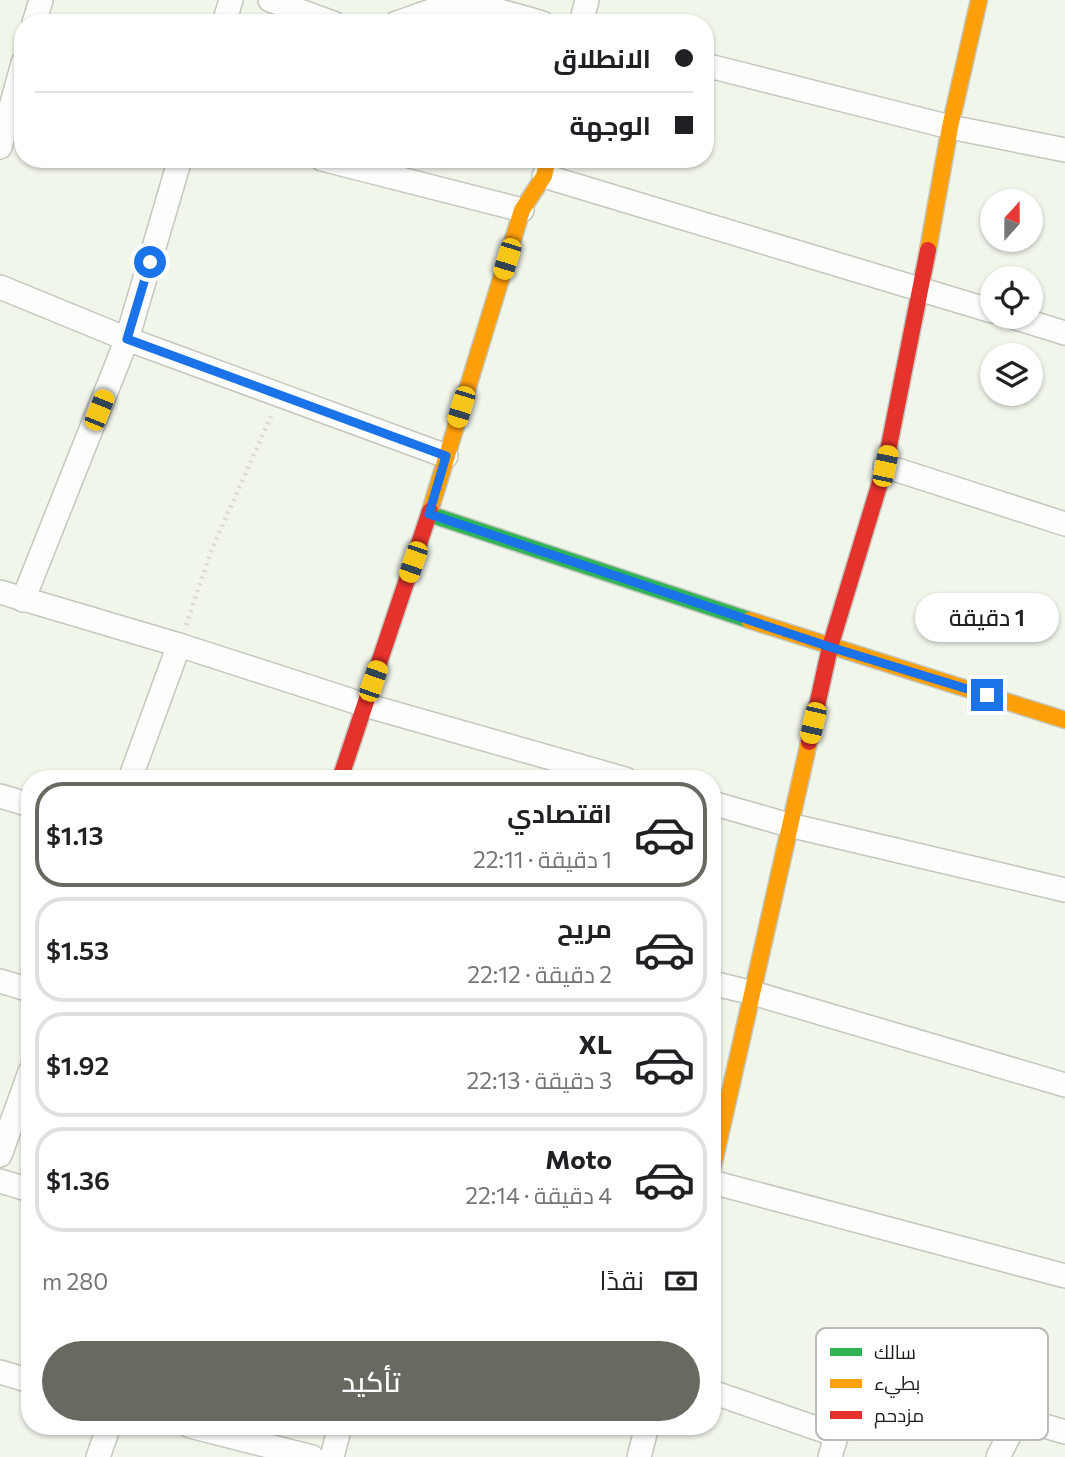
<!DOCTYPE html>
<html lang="ar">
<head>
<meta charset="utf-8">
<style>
  body { margin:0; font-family:Commissioner,Cairo,sans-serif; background:#f6f6f6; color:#202124; direction:rtl; height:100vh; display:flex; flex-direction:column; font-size:26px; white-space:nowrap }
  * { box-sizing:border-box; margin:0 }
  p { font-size:23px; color:#757577 }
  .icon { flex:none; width:38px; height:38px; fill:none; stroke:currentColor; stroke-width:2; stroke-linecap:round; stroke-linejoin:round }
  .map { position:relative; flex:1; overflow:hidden; direction:ltr }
  .sheet { position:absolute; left:21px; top:770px; width:700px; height:665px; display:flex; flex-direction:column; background:#fff; border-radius:28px; box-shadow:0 2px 5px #0004; direction:rtl }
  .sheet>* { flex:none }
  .guide { position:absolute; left:14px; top:14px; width:700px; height:154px; border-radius:28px; box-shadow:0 2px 5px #0004; direction:rtl; display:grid; align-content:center; height:154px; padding:0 21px; background:#fff }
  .needle { width:46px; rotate:21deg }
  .tools { position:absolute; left:980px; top:189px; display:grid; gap:14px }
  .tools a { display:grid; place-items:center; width:63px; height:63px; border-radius:50%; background:#fff; box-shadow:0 2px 5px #0004; font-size:35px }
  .end { position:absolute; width:32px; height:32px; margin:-16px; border:9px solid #1a73e8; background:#fff; box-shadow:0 0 0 4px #fff }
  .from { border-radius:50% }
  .bubble { position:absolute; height:49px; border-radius:24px; background:#fff; box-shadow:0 2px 5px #0004; font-size:23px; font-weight:600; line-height:49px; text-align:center; direction:rtl }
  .car { position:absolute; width:21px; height:42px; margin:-21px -10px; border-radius:9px; box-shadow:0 0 5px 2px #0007; background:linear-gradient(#f5c518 24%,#345 0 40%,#f5c518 0 76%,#345 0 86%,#f5c518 0) }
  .guide b { display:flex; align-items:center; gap:24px; height:66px; font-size:26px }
  .guide b+b { border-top:2px solid #e0e0e0 }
  .guide i { width:18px; height:18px; background:#202124 }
  ul { padding:12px 0 0; list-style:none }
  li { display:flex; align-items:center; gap:21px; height:105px; margin:0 14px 10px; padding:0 7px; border:4px solid #e0e0e0; border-radius:28px }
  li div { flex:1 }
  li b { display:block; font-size:26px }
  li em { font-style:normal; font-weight:600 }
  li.selected { border-color:#666a61 }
  li>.icon { width:63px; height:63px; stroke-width:1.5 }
  .pay { display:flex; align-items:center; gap:18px; height:77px; padding:0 21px; font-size:26px }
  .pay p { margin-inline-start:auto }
  .button { display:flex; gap:14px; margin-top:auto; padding:14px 21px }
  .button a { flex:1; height:80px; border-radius:42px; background:#666a61; color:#fff; font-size:28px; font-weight:600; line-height:80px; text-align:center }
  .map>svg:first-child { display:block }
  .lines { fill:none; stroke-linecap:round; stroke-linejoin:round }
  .street-casing { stroke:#c3c7be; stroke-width:26 }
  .fast-casing { stroke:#c3c7be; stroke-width:19 }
  .slow-casing { stroke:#c3c7be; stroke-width:19 }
  .jam-casing { stroke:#c3c7be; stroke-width:19 }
  .path { stroke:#d8d8d6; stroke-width:4.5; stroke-dasharray:2 5; stroke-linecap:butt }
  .street { stroke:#fdfefc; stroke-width:23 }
  .fast { stroke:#30b455; stroke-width:16 }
  .slow { stroke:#ff9f0a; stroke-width:16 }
  .jam { stroke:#e5322d; stroke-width:16 }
  .route { stroke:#1a73e8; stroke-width:9 }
  .key { fill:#fff; stroke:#bbbcb9; stroke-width:2 }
  .key-label { font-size:19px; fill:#1b1e17 }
</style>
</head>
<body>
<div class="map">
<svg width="1065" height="1457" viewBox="0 0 1065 1457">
  <rect width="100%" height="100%" fill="#f1f6eb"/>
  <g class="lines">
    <defs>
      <g id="street">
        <path d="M270 0 333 23"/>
        <path d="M34 23 41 0"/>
        <path d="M224 23 231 0"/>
        <path d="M396 23C411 19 424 12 439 9 474 1 508 13 542 23"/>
        <path d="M581 23 587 0"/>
        <path d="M705 65 950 127 1065 150"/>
        <path d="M0 147 23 63"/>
        <path d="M322 159 522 210"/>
        <path d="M544 176 992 311"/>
        <path d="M0 287 127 339 446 456"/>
        <path d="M1013 317 1065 333"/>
        <path d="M885 466 1065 524"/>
        <path d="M0 592 179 645 365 705 625 779"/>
        <path d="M23 600 127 339 180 159"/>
        <path d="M130 779 179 645"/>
        <path d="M0 796 30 805"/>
        <path d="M712 803 789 825 1065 890"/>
        <path d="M0 981 30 990"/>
        <path d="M712 983 753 993 1065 1085"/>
        <path d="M0 1155 30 1072"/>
        <path d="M0 1181 30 1190"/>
        <path d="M712 1182 1065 1276"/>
        <path d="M0 1372 30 1381"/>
        <path d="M712 1392 836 1435"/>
        <path d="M190 1426 312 1457"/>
        <path d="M98 1457 109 1426"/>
        <path d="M332 1457 340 1426"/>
        <path d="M639 1457 647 1426"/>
        <path d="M830 1457 851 1386C863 1369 872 1371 890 1373L1018 1418"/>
        <path d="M998 1457 1018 1418 1065 1432"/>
      </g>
      <path id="fast" d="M429 514 749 620"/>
      <g id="slow">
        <path d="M928 250 950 127 979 0"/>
        <path d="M430 511 522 210 544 176 548 159"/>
        <path d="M749 620 1065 720"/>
        <path d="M712 1171 809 742"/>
      </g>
      <g id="jam">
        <path d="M809 742 830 647 885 466 928 250"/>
        <path d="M340 779 430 511"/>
      </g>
    </defs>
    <!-- street casing -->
    <use href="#street" class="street-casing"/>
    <!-- fast casing -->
    <use href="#fast" class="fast-casing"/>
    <!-- slow casing -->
    <use href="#slow" class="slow-casing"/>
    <!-- jam casing -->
    <use href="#jam" class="jam-casing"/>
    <!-- path -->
    <path class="path" d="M186 625 212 549 271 416"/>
    <!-- street -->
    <use href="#street" class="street"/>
    <!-- fast -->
    <use href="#fast" class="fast"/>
    <!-- slow -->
    <use href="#slow" class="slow"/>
    <!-- jam -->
    <use href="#jam" class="jam"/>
  </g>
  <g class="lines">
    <!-- route -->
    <path class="route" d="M150 262 127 339 446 456 429 514 830 647 987 695"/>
  </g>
  <!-- legend -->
  <rect x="816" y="1328" width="232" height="112" rx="10" class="key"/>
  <rect x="830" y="1348" width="32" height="8" fill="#30b455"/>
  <rect x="830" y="1379" width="32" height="9" fill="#ff9f0a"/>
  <rect x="830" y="1411" width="32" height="8" fill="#e5322d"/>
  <g class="key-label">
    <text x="874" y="1359">سالك</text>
    <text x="874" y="1390">بطيء</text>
    <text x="874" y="1422">مزدحم</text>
  </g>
</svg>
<div class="tools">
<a><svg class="needle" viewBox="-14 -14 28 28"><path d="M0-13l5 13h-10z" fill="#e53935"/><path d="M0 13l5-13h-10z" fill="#757577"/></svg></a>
<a><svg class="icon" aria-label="locate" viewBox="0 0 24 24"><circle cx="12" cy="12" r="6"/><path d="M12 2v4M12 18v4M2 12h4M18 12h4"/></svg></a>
<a><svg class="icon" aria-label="layers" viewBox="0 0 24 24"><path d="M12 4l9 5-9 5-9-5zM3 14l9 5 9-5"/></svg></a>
</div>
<i class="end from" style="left:150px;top:262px"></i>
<i class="end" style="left:987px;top:695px"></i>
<div class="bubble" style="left:915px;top:593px;width:144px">1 دقيقة</div>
<i class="car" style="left:507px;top:259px;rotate:197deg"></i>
<i class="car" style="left:461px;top:407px;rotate:197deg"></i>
<i class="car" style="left:99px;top:410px;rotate:22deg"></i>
<i class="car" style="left:885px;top:466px;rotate:12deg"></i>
<i class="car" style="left:413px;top:562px;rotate:199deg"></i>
<i class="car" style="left:373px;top:681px;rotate:19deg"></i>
<i class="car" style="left:813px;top:723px;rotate:193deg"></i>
<div class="guide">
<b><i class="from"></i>الانطلاق</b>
<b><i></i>الوجهة</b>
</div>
<section class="sheet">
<ul>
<li class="selected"><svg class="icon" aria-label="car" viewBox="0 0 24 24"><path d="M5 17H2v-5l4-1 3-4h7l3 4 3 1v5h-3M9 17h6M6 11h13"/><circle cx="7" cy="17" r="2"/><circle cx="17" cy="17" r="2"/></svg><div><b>اقتصادي</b><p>1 دقيقة · 22:11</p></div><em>$1.13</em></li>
<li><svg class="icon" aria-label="car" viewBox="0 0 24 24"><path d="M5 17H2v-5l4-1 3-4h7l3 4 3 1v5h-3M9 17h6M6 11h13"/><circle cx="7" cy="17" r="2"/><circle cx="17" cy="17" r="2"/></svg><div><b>مريح</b><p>2 دقيقة · 22:12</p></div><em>$1.53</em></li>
<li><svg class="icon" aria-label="car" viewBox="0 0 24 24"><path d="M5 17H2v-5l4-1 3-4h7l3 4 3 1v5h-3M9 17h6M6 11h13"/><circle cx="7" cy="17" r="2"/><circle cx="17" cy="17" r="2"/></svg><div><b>XL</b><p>3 دقيقة · 22:13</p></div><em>$1.92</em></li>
<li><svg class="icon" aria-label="car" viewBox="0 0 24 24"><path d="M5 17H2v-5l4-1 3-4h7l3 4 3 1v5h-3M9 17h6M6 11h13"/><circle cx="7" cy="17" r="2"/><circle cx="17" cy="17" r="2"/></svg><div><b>Moto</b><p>4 دقيقة · 22:14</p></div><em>$1.36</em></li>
</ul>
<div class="pay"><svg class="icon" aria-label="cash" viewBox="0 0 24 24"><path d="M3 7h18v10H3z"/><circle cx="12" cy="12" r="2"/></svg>نقدًا<p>280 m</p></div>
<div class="button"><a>تأكيد</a></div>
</section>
</div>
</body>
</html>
